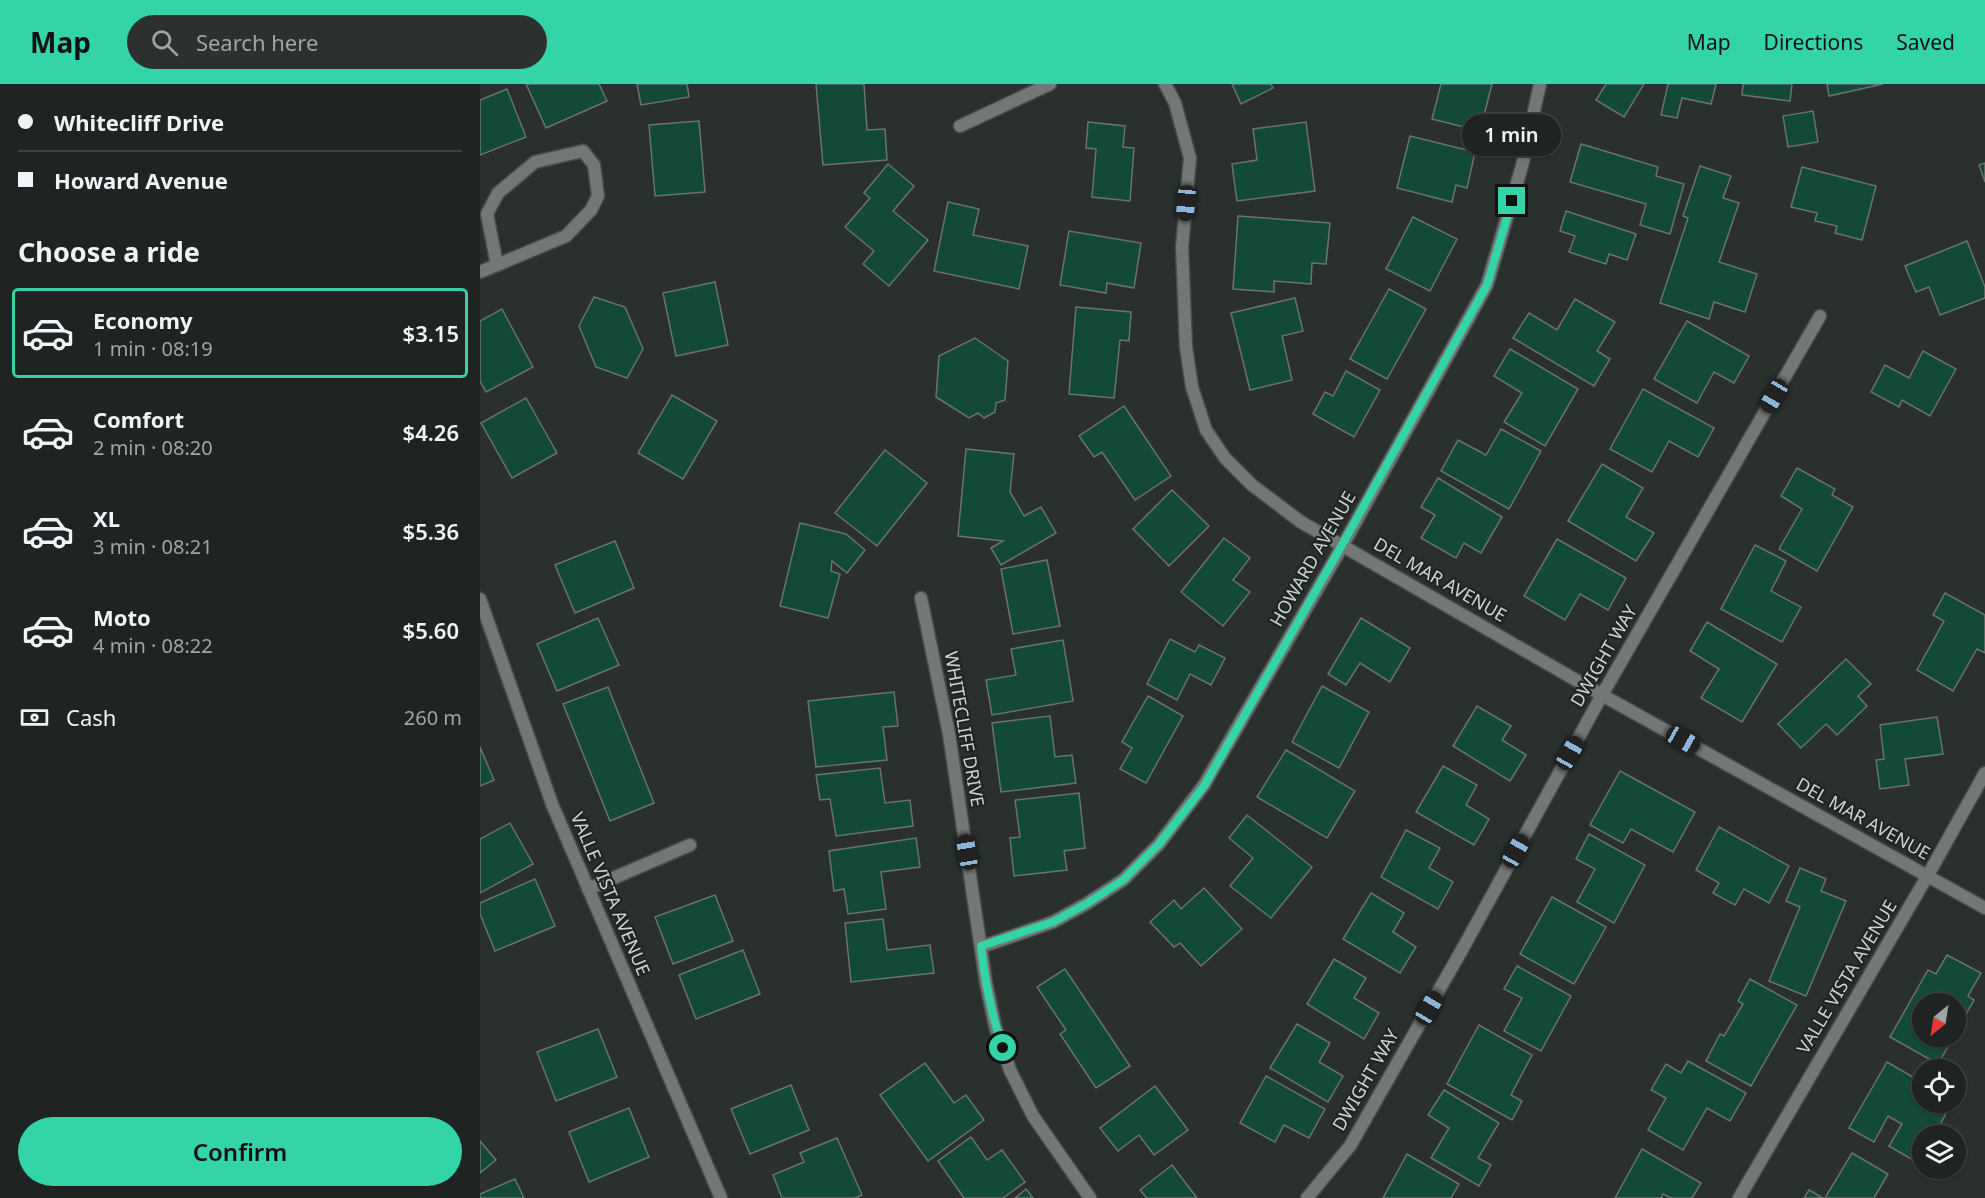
<!DOCTYPE html>
<html lang="en">
<head>
<meta charset="utf-8">
<style>
  body { margin:0; font-family:"Noto Sans",sans-serif; background:#2c302f; color:#f1f3f6; height:100vh; display:flex; flex-direction:column; font-size:22px; white-space:nowrap }
  * { box-sizing:border-box; margin:0 }
  p { font-size:20px; color:#a1a4a5 }
  .icon { flex:none; width:33px; height:33px; fill:none; stroke:currentColor; stroke-width:2; stroke-linecap:round; stroke-linejoin:round }
  .map { position:relative; flex:1; overflow:hidden }
  .drawer { display:flex; flex-direction:column; background:#1f2422; width:480px }
  .drawer>* { flex:none }
  .top-card { display:grid; align-content:center; height:132px; padding:0 18px; background:#1f2422 }
  .needle { width:39px; rotate:210deg }
  .buttons { position:absolute; left:1432px; top:909px; display:grid; gap:12px }
  .buttons a { display:grid; place-items:center; width:54px; height:54px; border-radius:50%; background:#1f2422; box-shadow:0 2px 4px #0004,0 0 0 2px #3c4140; font-size:30px }
  .end { position:absolute; width:27px; height:27px; margin:-14px; border:8px solid #33d4a8; background:#111; box-shadow:0 0 0 3px #111 }
  .from { border-radius:50% }
  .bubble { position:absolute; height:42px; border-radius:21px; background:#1f2422; box-shadow:0 2px 4px #0004,0 0 0 2px #3c4140; font-size:20px; font-weight:600; line-height:42px; text-align:center }
  .car { position:absolute; width:18px; height:36px; margin:-18px -9px; border-radius:8px; box-shadow:0 0 4px 2px #0007; background:linear-gradient(#222 24%,#8ab4d8 0 40%,#222 0 76%,#8ab4d8 0 86%,#222 0) }
  .top-card b { display:flex; align-items:center; gap:21px; height:57px; font-size:22px }
  .top-card b+b { border-top:2px solid #3c4140 }
  .top-card i { width:15px; height:15px; background:#f1f3f6 }
  ul { padding:0; list-style:none }
  li { display:flex; align-items:center; gap:18px; height:90px; margin:0 12px 9px; padding:0 6px; border:3px solid transparent; border-radius:6px }
  li div { flex:1 }
  li b { display:block; font-size:22px }
  li em { font-style:normal; font-weight:600 }
  li.selected { border-color:#33d4a8 }
  li>.icon { width:54px; height:54px; stroke-width:1.5 }
  h2 { padding:0 18px; font-size:27px; line-height:72px }
  .pay { display:flex; align-items:center; gap:15px; height:66px; padding:0 18px; font-size:22px }
  .pay p { margin-inline-start:auto }
  .action { display:flex; gap:12px; margin-top:auto; padding:12px 18px }
  .action a { flex:1; height:69px; border-radius:36px; background:#33d4a8; color:#111; font-size:24px; font-weight:600; line-height:69px; text-align:center }
  header { display:flex; align-items:center; gap:36px; box-sizing:border-box; height:84px; padding:0 30px; background:#33d4a8; color:#111 }
  header strong { font-size:28px }
  nav { display:flex; gap:33px; margin-inline-start:auto; font-size:21px }
  .search { width:420px; height:54px; background:#2c302f; display:flex; align-items:center; gap:15px; box-sizing:border-box; padding:0 21px; border-radius:33px; color:#a1a4a5; font-size:22px }
  main { display:flex; flex:1; min-height:0 }
  .map>svg:first-child { display:block }
  .building { fill:#124939; stroke:#6b726f; stroke-width:1.5 }
  .lines { fill:none; stroke-linecap:round; stroke-linejoin:round }
  .lane-casing { stroke:#474d4b; stroke-width:15 }
  .street-casing { stroke:#474d4b; stroke-width:15 }
  .lane { stroke:#737776; stroke-width:12 }
  .street { stroke:#737776; stroke-width:12 }
  .route { stroke:#33d4a8; stroke-width:8 }
  .labels { text-anchor:middle; stroke-width:4.5; stroke-linejoin:round; paint-order:stroke }
  .street-label { font-size:18px; fill:#cfd3d1; stroke:#202624 }
</style>
</head>
<body>
<header>
<strong>Map</strong>
<div class="search"><svg class="icon" aria-label="search" viewBox="0 0 24 24"><circle cx="10" cy="10" r="6"/><path d="M15 15l6 6"/></svg>Search here</div>
<nav><a>Map</a><a>Directions</a><a>Saved</a></nav>
</header>
<main>
<section class="drawer">
<div class="top-card">
<b><i class="from"></i>Whitecliff Drive</b>
<b><i></i>Howard Avenue</b>
</div>
<h2>Choose a ride</h2>
<ul>
<li class="selected"><svg class="icon" aria-label="car" viewBox="0 0 24 24"><path d="M5 17H2v-5l4-1 3-4h7l3 4 3 1v5h-3M9 17h6M6 11h13"/><circle cx="7" cy="17" r="2"/><circle cx="17" cy="17" r="2"/></svg><div><b>Economy</b><p>1 min · 08:19</p></div><em>$3.15</em></li>
<li><svg class="icon" aria-label="car" viewBox="0 0 24 24"><path d="M5 17H2v-5l4-1 3-4h7l3 4 3 1v5h-3M9 17h6M6 11h13"/><circle cx="7" cy="17" r="2"/><circle cx="17" cy="17" r="2"/></svg><div><b>Comfort</b><p>2 min · 08:20</p></div><em>$4.26</em></li>
<li><svg class="icon" aria-label="car" viewBox="0 0 24 24"><path d="M5 17H2v-5l4-1 3-4h7l3 4 3 1v5h-3M9 17h6M6 11h13"/><circle cx="7" cy="17" r="2"/><circle cx="17" cy="17" r="2"/></svg><div><b>XL</b><p>3 min · 08:21</p></div><em>$5.36</em></li>
<li><svg class="icon" aria-label="car" viewBox="0 0 24 24"><path d="M5 17H2v-5l4-1 3-4h7l3 4 3 1v5h-3M9 17h6M6 11h13"/><circle cx="7" cy="17" r="2"/><circle cx="17" cy="17" r="2"/></svg><div><b>Moto</b><p>4 min · 08:22</p></div><em>$5.60</em></li>
</ul>
<div class="pay"><svg class="icon" aria-label="cash" viewBox="0 0 24 24"><path d="M3 7h18v10H3z"/><circle cx="12" cy="12" r="2"/></svg>Cash<p>260 m</p></div>
<div class="action"><a>Confirm</a></div>
</section>
<div class="map">
<svg width="1505" height="1114" viewBox="0 0 1505 1114">
  <rect width="100%" height="100%" fill="#29302d"/>
  <!-- building -->
  <g class="building">
    <path d="M46 0H119L127 17 66 44Z"/>
    <path d="M157 0H207L209 13 161 21Z"/>
    <path d="M336 0H384L387 46 405 45 407 76 343 81Z"/>
    <path d="M752 0H791L793 4 761 20Z"/>
    <path d="M961 0H1012L1000 47 952 35Z"/>
    <path d="M1126 0H1164L1144 33 1116 16Z"/>
    <path d="M1188 0H1236L1231 20 1202 14 1197 34 1181 31Z"/>
    <path d="M1263 0H1312L1310 17 1262 11Z"/>
    <path d="M1347 0H1403L1349 12Z"/>
    <path d="M27 5 46 53 0 71V16Z"/>
    <path d="M1333 27 1338 58 1308 63 1303 32Z"/>
    <path d="M219 37 225 108 175 112 169 41Z"/>
    <path d="M608 38 645 42 643 63 654 64 650 117 612 113 616 65 606 64Z"/>
    <path d="M826 38 835 107 757 117 752 80 777 76 773 45Z"/>
    <path d="M930 52 995 68 987 104 976 101 972 118 917 104Z"/>
    <path d="M1101 60 1178 83 1176 92 1204 100 1190 150 1160 141 1166 120 1090 98Z"/>
    <path d="M1505 79V98L1499 81Z"/>
    <path d="M408 80 434 102 413 127 448 156 409 202 383 180 394 167 365 143 390 114 384 109Z"/>
    <path d="M1220 82 1251 92 1243 114 1259 119 1239 178 1277 190 1265 228 1234 218 1229 235 1180 219 1208 134 1203 132Z"/>
    <path d="M1322 83 1396 102 1382 156 1355 149 1357 142 1335 137 1337 129 1311 123Z"/>
    <path d="M468 118 499 125 493 151 548 162 539 205 454 187Z"/>
    <path d="M1086 127 1156 150 1147 176 1129 170 1126 180 1089 168 1095 152 1080 147Z"/>
    <path d="M758 132 850 139 846 180 832 179 831 200 794 197V208L753 205Z"/>
    <path d="M933 133 977 155 950 207 906 185Z"/>
    <path d="M589 147 661 159 654 204 627 199 626 209 580 201Z"/>
    <path d="M1487 157 1505 203V214L1460 231 1449 203 1436 208 1425 182Z"/>
    <path d="M235 198 248 261 196 272 183 209Z"/>
    <path d="M909 205 946 225 907 295 870 275Z"/>
    <path d="M114 213 145 223 163 265 147 294 116 283 99 242Z"/>
    <path d="M815 214 823 247 802 252 812 296 770 306 751 229Z"/>
    <path d="M1095 215 1135 238 1117 267 1130 275 1114 302 1033 254 1049 229 1077 246Z"/>
    <path d="M596 223 651 228 649 257 640 256 634 314 589 310Z"/>
    <path d="M22 225 53 283 6 308 0 297V237Z"/>
    <path d="M1207 237 1269 272 1254 299 1234 288 1217 319 1174 295Z"/>
    <path d="M495 254 528 277 525 316 516 319 515 328 504 334 498 329 489 334 456 313 459 272Z"/>
    <path d="M1030 265 1098 305 1065 362 1024 338 1042 309 1014 292Z"/>
    <path d="M1443 267 1476 285 1450 332 1422 316 1419 323 1391 308 1405 281 1429 294Z"/>
    <path d="M866 287 900 306 874 353 833 330 845 308 853 312Z"/>
    <path d="M1163 305 1234 344 1218 373 1189 357 1172 388 1130 365Z"/>
    <path d="M192 311 237 337 203 395 158 369Z"/>
    <path d="M46 314 77 369 32 394 1 339Z"/>
    <path d="M644 322 691 392 655 416 622 368 614 373 599 352Z"/>
    <path d="M1021 345 1061 367 1029 425 961 387 978 356 1006 371Z"/>
    <path d="M486 365 534 370 530 408 544 432 561 423 576 449 521 481 511 464 523 457 478 452Z"/>
    <path d="M405 366 447 399 397 462 355 429Z"/>
    <path d="M1122 380 1163 404 1146 433 1174 449 1156 477 1088 437Z"/>
    <path d="M1317 384 1355 405 1352 411 1373 423 1337 487 1299 465 1322 425 1301 412Z"/>
    <path d="M958 394 1022 433 1001 469 984 459 976 474 941 454 955 431 941 423Z"/>
    <path d="M692 406 729 442 689 482 653 445Z"/>
    <path d="M320 439 366 450 385 466 367 489 352 477 351 487 360 490 348 534 300 522Z"/>
    <path d="M744 454 770 474 753 496 770 508 743 542 701 508Z"/>
    <path d="M1077 455 1146 494 1128 526 1100 510 1085 536 1044 512Z"/>
    <path d="M135 457 154 504 95 529 75 481Z"/>
    <path d="M1275 461 1306 477 1291 507 1321 523 1302 558 1241 525Z"/>
    <path d="M567 476 580 542 533 550 521 485Z"/>
    <path d="M1465 509 1505 531V569L1497 565 1473 607 1437 586 1464 537 1453 531Z"/>
    <path d="M118 534 139 581 77 607 57 560Z"/>
    <path d="M881 534 930 564 910 598 880 579 866 601 848 590Z"/>
    <path d="M1227 538 1297 580 1262 638 1221 614 1239 585 1210 567Z"/>
    <path d="M690 555 715 568 719 561 745 574 731 601 710 590 697 616 667 600Z"/>
    <path d="M583 556 593 617 512 631 506 596 536 591 531 565Z"/>
    <path d="M1366 575 1391 600 1378 612 1387 622 1357 651 1346 640 1321 664 1298 640Z"/>
    <path d="M842 602 889 628 859 684 812 658Z"/>
    <path d="M128 603 174 719 130 737 83 620Z"/>
    <path d="M414 608 418 642 403 643 407 676 336 683 328 617Z"/>
    <path d="M668 612 703 632 666 699 640 685 652 664 642 658Z"/>
    <path d="M997 622 1031 642 1022 656 1046 671 1030 697 973 662Z"/>
    <path d="M570 632 575 673 592 671 596 699 521 708 512 639Z"/>
    <path d="M1457 633 1463 670 1425 675 1429 701 1400 705 1396 676 1404 675 1400 641Z"/>
    <path d="M0 663 14 696 0 702Z"/>
    <path d="M806 666 875 707 847 754 777 713Z"/>
    <path d="M963 682 997 701 986 721 1009 735 994 761 936 728Z"/>
    <path d="M400 684 405 719 430 716 433 742 356 752 350 715 340 716 336 691Z"/>
    <path d="M1140 687 1215 728 1193 768 1151 745 1143 759 1110 741Z"/>
    <path d="M599 709 605 764 584 767 587 786 534 792 530 754 540 753 535 716Z"/>
    <path d="M767 731 832 783 791 834 750 802 773 774 749 754Z"/>
    <path d="M30 739 53 780 0 809V755Z"/>
    <path d="M1239 743 1309 782 1289 819 1264 805 1255 821 1233 809 1239 799 1216 786Z"/>
    <path d="M926 746 960 764 949 784 973 798 958 825 901 793Z"/>
    <path d="M1109 750 1165 781 1134 839 1097 818 1115 785 1096 775Z"/>
    <path d="M436 754 440 783 401 788 406 825 368 830 364 805 354 807 349 767Z"/>
    <path d="M1320 784 1346 795 1341 807 1366 817 1326 912 1289 897 1320 823 1306 817Z"/>
    <path d="M55 795 75 842 15 867 0 830V819Z"/>
    <path d="M724 804 762 845 721 882 700 859 694 863 670 838 694 816 701 825Z"/>
    <path d="M891 809 924 829 913 848 936 863 920 889 863 855Z"/>
    <path d="M235 811 253 857 193 880 175 833Z"/>
    <path d="M1072 813 1126 843 1094 900 1040 870Z"/>
    <path d="M403 835 407 866 450 861 454 889 371 898 365 839Z"/>
    <path d="M263 866 280 910 216 935 199 891Z"/>
    <path d="M1467 871 1501 889 1488 912 1494 916 1476 948V920H1443V952H1474L1458 980 1410 953 1448 886 1456 890Z"/>
    <path d="M854 875 886 894 874 914 899 929 884 955 827 920Z"/>
    <path d="M1037 882 1091 912 1061 967 1024 947 1042 914 1024 905Z"/>
    <path d="M585 885 650 982 616 1004 580 950 586 946 557 903Z"/>
    <path d="M1270 895 1317 921 1271 1002 1226 977 1240 950 1244 952 1263 920 1258 917Z"/>
    <path d="M817 940 850 959 839 978 863 992 848 1018 790 984Z"/>
    <path d="M999 941 1052 971 1031 1011 1042 1017 1032 1036 967 1000Z"/>
    <path d="M118 945 137 993 76 1017 57 968Z"/>
    <path d="M1208 977 1266 1009 1250 1037 1227 1024 1203 1066 1168 1046 1186 1014 1171 1006 1186 980 1201 989Z"/>
    <path d="M1407 978 1443 999V1018H1472L1454 1052H1443V1070L1438 1079 1409 1062 1422 1040 1408 1032 1394 1058 1369 1044Z"/>
    <path d="M445 979 474 1019 486 1011 504 1036 448 1077 400 1011Z"/>
    <path d="M786 992 845 1025 829 1054 804 1041 795 1058 760 1039Z"/>
    <path d="M311 1001 329 1046 270 1070 251 1025Z"/>
    <path d="M675 1002 708 1046 674 1071 659 1051 638 1067 620 1044Z"/>
    <path d="M964 1006 1019 1039 998 1074 1011 1081 999 1102 951 1074 969 1044 948 1031Z"/>
    <path d="M149 1024 169 1073 109 1098 89 1048Z"/>
    <path d="M491 1053 507 1076 522 1066 545 1098 523 1114H484L458 1077Z"/>
    <path d="M357 1054 382 1111 375 1114H302L293 1091 324 1078 320 1069Z"/>
    <path d="M0 1057 16 1076 0 1089Z"/>
    <path d="M1162 1065 1221 1099 1212 1114H1191L1183 1110 1181 1114H1135Z"/>
    <path d="M1372 1069 1408 1090 1394 1114H1345Z"/>
    <path d="M927 1070 979 1100 971 1114H903Z"/>
    <path d="M692 1081 717 1114H667L660 1106Z"/>
    <path d="M35 1095 44 1114H0V1110Z"/>
    <path d="M546 1105 553 1114H535Z"/>
    <path d="M1329 1106 1343 1114H1324Z"/>
  </g>
  <g class="lines">
    <defs>
      <path id="lane" d="M108 805 210 761"/>
      <g id="street">
        <path d="M685 0 695 19 710 74 702 163 706 263 712 303 726 346 745 374 772 401 821 438 1122 611 1505 824"/>
        <path d="M480 42 570 0"/>
        <path d="M103 67 114 81 118 112 111 126 86 152 17 181 7 130 18 109 55 78Z"/>
        <path d="M0 188 17 181"/>
        <path d="M441 514 469 650 506 899 515 942 530 986 553 1032 610 1114"/>
        <path d="M0 515 72 720 241 1114"/>
        <path d="M501 863 573 838 606 820 643 796 679 760 724 701 863 461 1007 201 1042 82 1060 0"/>
        <path d="M827 1114 870 1062 983 864 1122 611 1340 232"/>
        <path d="M1259 1114 1448 791 1505 689"/>
      </g>
    </defs>
    <!-- lane casing -->
    <use href="#lane" class="lane-casing"/>
    <!-- street casing -->
    <use href="#street" class="street-casing"/>
    <!-- lane -->
    <use href="#lane" class="lane"/>
    <!-- street -->
    <use href="#street" class="street"/>
  </g>
  <g class="lines">
    <!-- route -->
    <path class="route" d="M523 964C511 931 505 897 501 862L573 838 606 820 643 796 679 760 724 702 862 461 1007 201 1032 117"/>
  </g>
  <g class="labels">
    <!-- street labels -->
    <g class="street-label">
      <text transform="translate(833 475) rotate(-60)" y="6">HOWARD AVENUE</text>
      <text transform="translate(960 496) rotate(30)" y="6">DEL MAR AVENUE</text>
      <text transform="translate(1124 572) rotate(-60)" y="6">DWIGHT WAY</text>
      <text transform="translate(484 645) rotate(80)" y="6">WHITECLIFF DRIVE</text>
      <text transform="translate(1383 735) rotate(29)" y="6">DEL MAR AVENUE</text>
      <text transform="translate(130 810) rotate(67)" y="6">VALLE VISTA AVENUE</text>
      <text transform="translate(1367 893) rotate(-59)" y="6">VALLE VISTA AVENUE</text>
      <text transform="translate(886 996) rotate(-60)" y="6">DWIGHT WAY</text>
    </g>
  </g>
</svg>
<div class="buttons">
<a><svg class="needle" viewBox="-14 -14 28 28"><path d="M0-13l5 13h-10z" fill="#e53935"/><path d="M0 13l5-13h-10z" fill="#a1a4a5"/></svg></a>
<a><svg class="icon" aria-label="locate" viewBox="0 0 24 24"><circle cx="12" cy="12" r="6"/><path d="M12 2v4M12 18v4M2 12h4M18 12h4"/></svg></a>
<a><svg class="icon" aria-label="layers" viewBox="0 0 24 24"><path d="M12 4l9 5-9 5-9-5zM3 14l9 5 9-5"/></svg></a>
</div>
<i class="end from" style="left:523px;top:964px"></i>
<i class="end" style="left:1032px;top:117px"></i>
<div class="bubble" style="left:982px;top:30px;width:99px">1 min</div>
<i class="car" style="left:706px;top:119px;rotate:185deg"></i>
<i class="car" style="left:1294px;top:312px;rotate:210deg"></i>
<i class="car" style="left:1203px;top:656px;rotate:119deg"></i>
<i class="car" style="left:1090px;top:669px;rotate:29deg"></i>
<i class="car" style="left:1036px;top:767px;rotate:29deg"></i>
<i class="car" style="left:487px;top:768px;rotate:351deg"></i>
<i class="car" style="left:949px;top:924px;rotate:30deg"></i>
</div>
</main>
</body>
</html>
